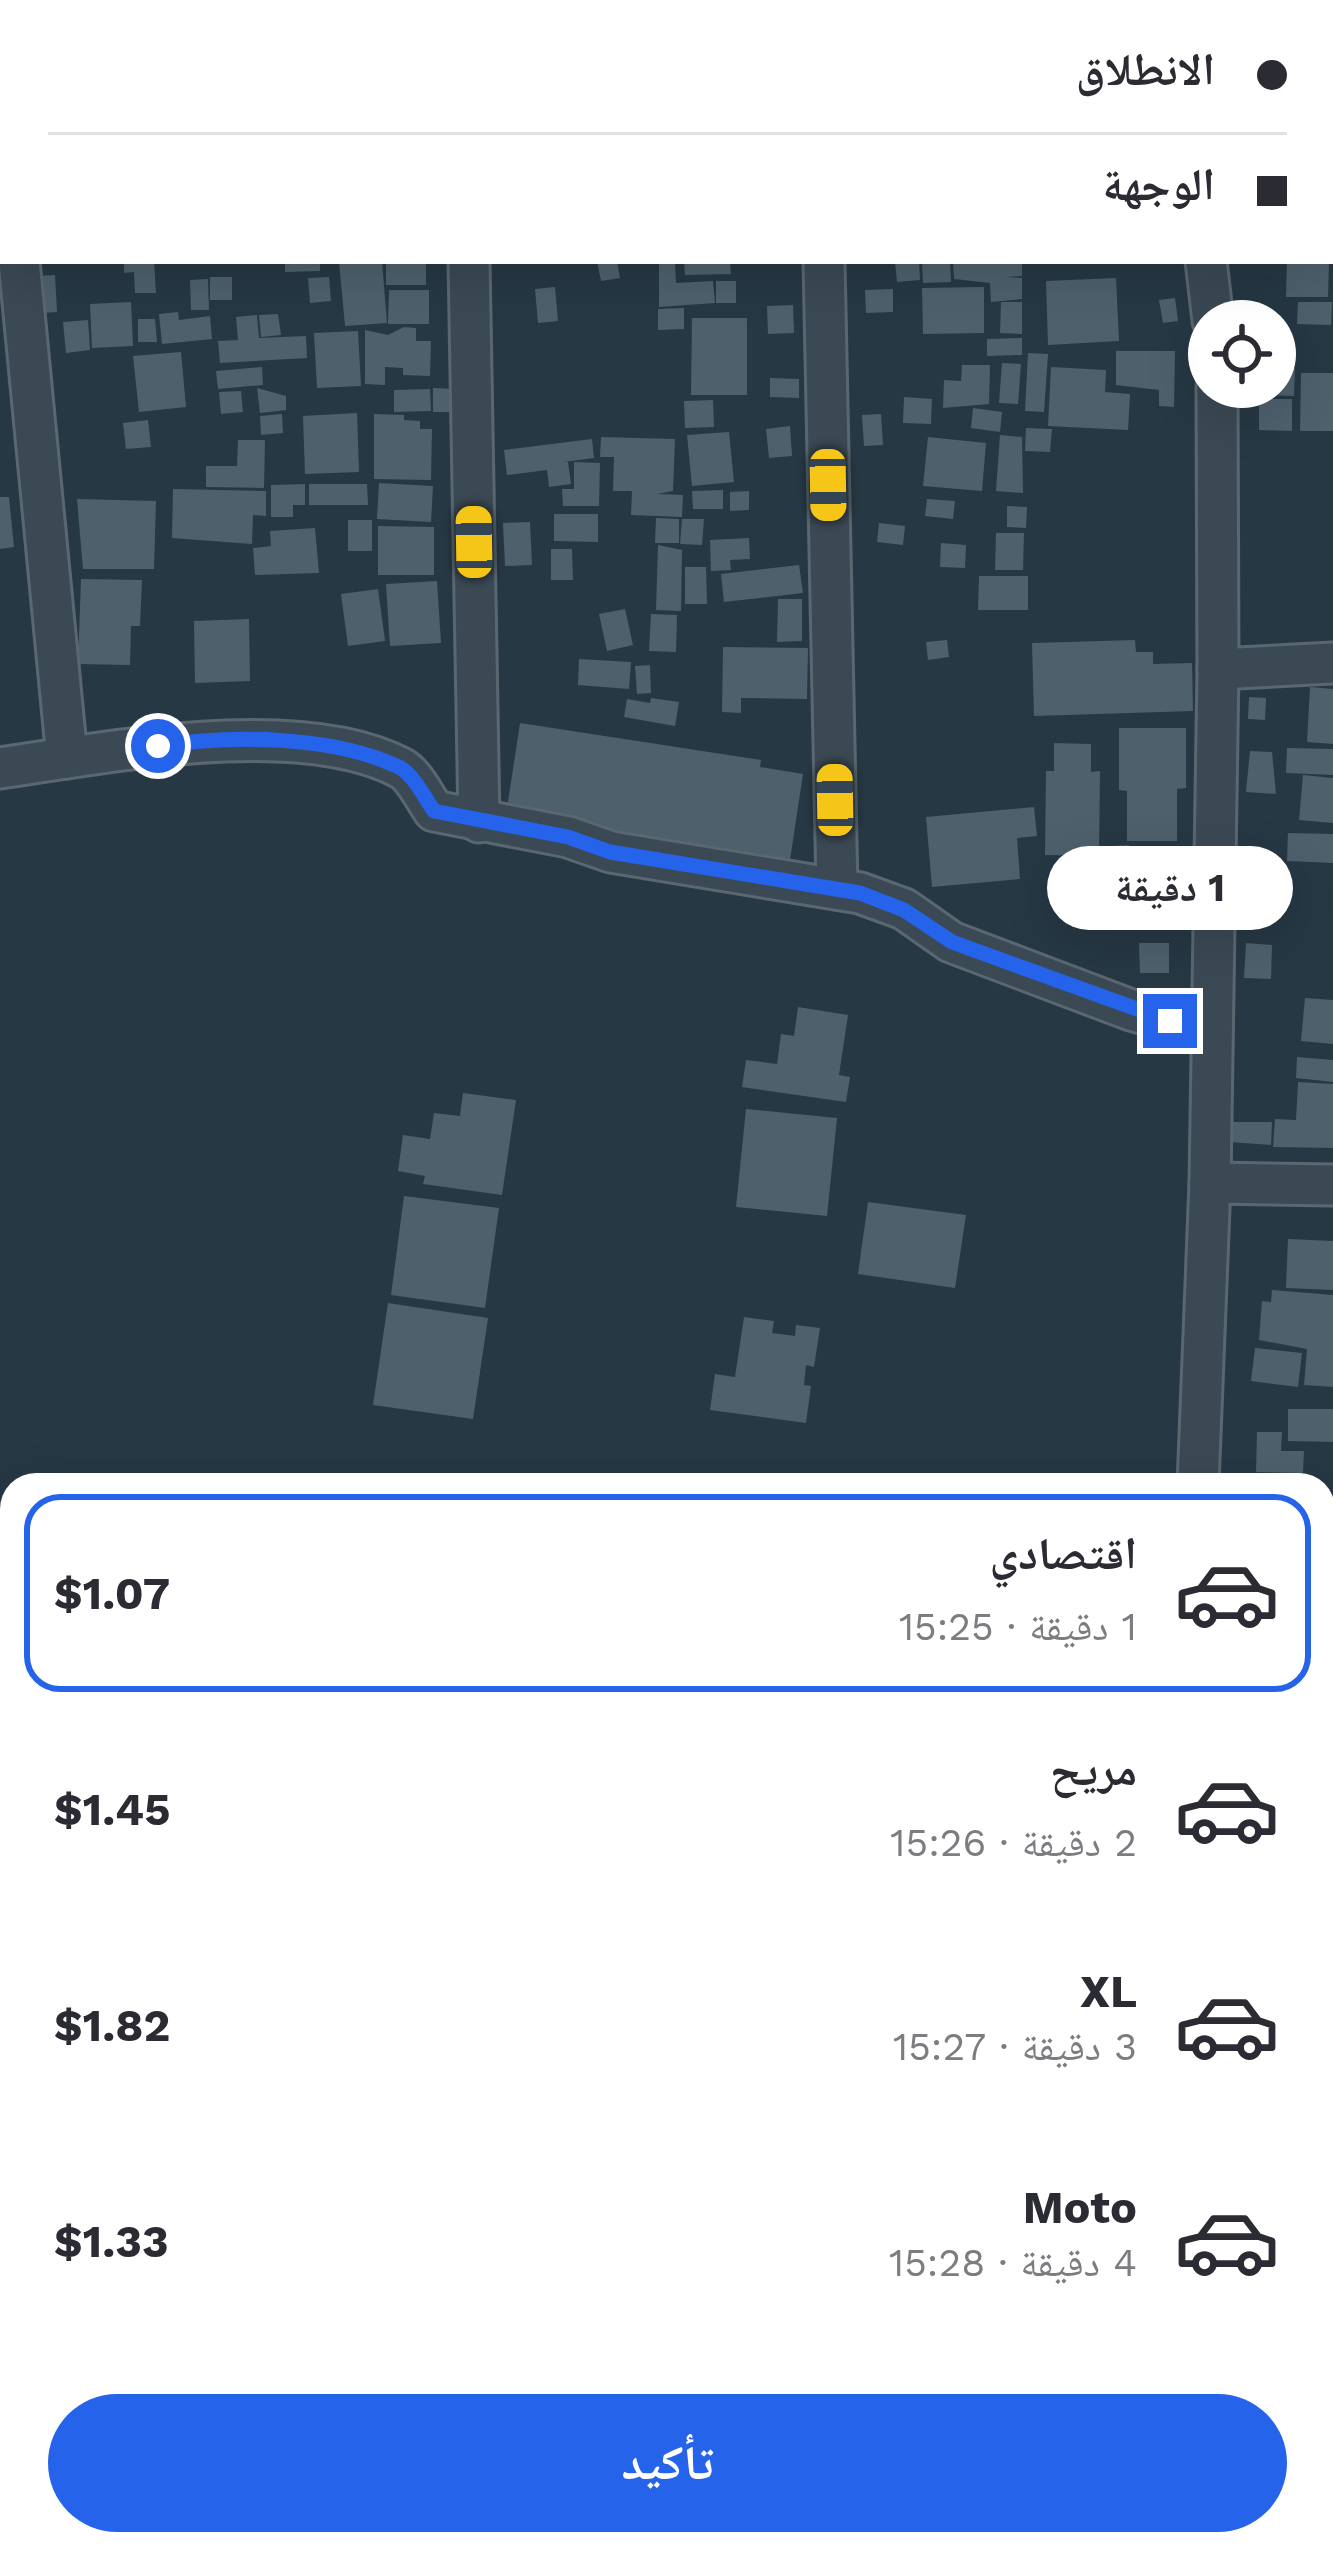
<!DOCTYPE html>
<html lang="ar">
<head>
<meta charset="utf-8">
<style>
  body { margin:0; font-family:"Work Sans","Noto Naskh Arabic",sans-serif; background:#f7f7f7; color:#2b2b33; direction:rtl; height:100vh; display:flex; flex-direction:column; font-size:45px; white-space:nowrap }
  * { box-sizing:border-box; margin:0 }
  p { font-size:39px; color:#7c7c81 }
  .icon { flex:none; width:66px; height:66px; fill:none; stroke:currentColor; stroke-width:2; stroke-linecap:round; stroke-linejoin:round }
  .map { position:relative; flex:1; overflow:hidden; direction:ltr }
  .side { position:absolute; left:0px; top:1473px; width:1335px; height:1083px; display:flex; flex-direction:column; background:#fff; border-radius:36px 36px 0 0; box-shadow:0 12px 48px #0002; direction:rtl }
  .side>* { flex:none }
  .banner { position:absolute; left:0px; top:0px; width:1335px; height:264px; box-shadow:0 12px 48px #0002; direction:rtl; display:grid; align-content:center; height:264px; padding:0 48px; background:#fff }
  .buttons { position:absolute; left:1188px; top:300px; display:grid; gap:24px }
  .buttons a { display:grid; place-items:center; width:108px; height:108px; border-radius:50%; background:#fff; box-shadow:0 12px 48px #0002; font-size:60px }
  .end { position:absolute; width:54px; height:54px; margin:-27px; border:15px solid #2563eb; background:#fff; box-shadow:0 0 0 6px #fff }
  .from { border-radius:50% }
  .bubble { position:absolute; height:84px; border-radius:42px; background:#fff; box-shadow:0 12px 48px #0002; font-size:39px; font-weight:700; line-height:84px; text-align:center; direction:rtl }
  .car { position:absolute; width:36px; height:72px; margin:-36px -18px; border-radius:15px; box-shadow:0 0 9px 3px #0007; background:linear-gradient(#f5c518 24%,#345 0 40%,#f5c518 0 76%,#345 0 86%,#f5c518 0) }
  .banner b { display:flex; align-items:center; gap:42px; height:114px; font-size:45px }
  .banner b+b { border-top:3px solid #e1e1e2 }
  .banner i { width:30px; height:30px; background:#2b2b33 }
  ul { padding:21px 0 0; list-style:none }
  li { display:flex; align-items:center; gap:36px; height:198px; margin:0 24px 18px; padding:0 24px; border:6px solid transparent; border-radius:36px }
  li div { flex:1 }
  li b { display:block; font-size:45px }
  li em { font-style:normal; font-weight:700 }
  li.on { border-color:#2563eb }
  li>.icon { width:108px; height:108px; stroke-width:1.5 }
  .cta { display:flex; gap:24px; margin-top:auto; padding:24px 48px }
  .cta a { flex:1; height:138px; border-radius:72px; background:#2563eb; color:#fff; font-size:48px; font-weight:700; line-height:138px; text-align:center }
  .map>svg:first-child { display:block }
  .building { fill:#4d606c }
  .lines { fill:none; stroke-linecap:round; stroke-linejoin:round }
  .minor-casing { stroke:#5a6771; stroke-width:45 }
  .minor { stroke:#3b4954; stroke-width:39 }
  .route { stroke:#2563eb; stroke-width:15 }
</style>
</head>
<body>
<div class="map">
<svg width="1333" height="2554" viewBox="0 0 1333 2554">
  <rect width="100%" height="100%" fill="#263844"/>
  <!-- building -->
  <g class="building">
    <path d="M124 261H154L156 293H135L134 272 124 273Z"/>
    <path d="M285 261H320V271L285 272Z"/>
    <path d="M382 261 387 323 345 326 339 262Z"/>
    <rect x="386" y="261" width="40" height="24"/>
    <path d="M597 261H617L620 278 601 281Z"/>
    <path d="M659 261H675L676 283 713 281 715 303 659 307Z"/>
    <path d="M684 261H730L731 274 685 275Z"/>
    <path d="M895 261H919L920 280 897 282Z"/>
    <path d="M922 261H950L951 282 923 283Z"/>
    <path d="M953 261H1022V276L1006 277 1022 278V299L991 302 990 283 954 279Z"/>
    <path d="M1287 261H1329L1328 297H1286Z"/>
    <path d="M55 275 57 312 40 313 38 276Z"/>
    <rect x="210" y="277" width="22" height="23"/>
    <path d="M329 277 331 301 310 303 308 278Z"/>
    <path d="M1116 278 1119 341 1048 345 1046 281Z"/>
    <path d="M208 279 209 310H191L190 280Z"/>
    <rect x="716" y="281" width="20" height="22"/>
    <path d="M555 287 558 321 538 323 535 289Z"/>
    <path d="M984 287V333L923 334 922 288Z"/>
    <path d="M893 289V312L866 313 865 290Z"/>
    <path d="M389 290H429V324H388Z"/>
    <path d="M1175 298 1178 321 1163 323 1159 300Z"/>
    <path d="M131 302 133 346 92 348 90 304Z"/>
    <path d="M1001 302H1022V334L1000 333Z"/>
    <path d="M1298 302H1332L1331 325 1297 324Z"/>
    <path d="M793 305 794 333 768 334 767 306Z"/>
    <path d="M684 308V329L658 330V309Z"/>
    <path d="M178 312 179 320 210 316 212 339 162 344 159 314Z"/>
    <path d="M278 314 281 335 261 337 259 315Z"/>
    <path d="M257 315 259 338 306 336 307 358 220 363 218 341 238 340 236 317Z"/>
    <path d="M692 318H747V395H691Z"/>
    <path d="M138 319H155L157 342H138Z"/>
    <path d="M88 320 90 350 66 353 63 322Z"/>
    <path d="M404 327 416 328V341H431L430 376 403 375V368L385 367V385L365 384V330L388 335Z"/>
    <path d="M358 331 361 386 317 388 314 333Z"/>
    <path d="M1022 338V355L987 356V339Z"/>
    <path d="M1116 351H1175L1174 407 1159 406V390L1116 385Z"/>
    <path d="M181 352 186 407 139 412 133 356Z"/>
    <path d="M1028 353 1048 354 1044 412 1025 411Z"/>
    <path d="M1002 363 1021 364 1018 404 999 403Z"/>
    <path d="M962 365H990L989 404 943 408 944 380 961 381Z"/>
    <path d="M262 367 263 385 218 389 216 371Z"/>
    <path d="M1051 367 1106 370 1105 392 1130 394 1128 430 1048 426Z"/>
    <path d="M1275 368H1295L1294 396 1263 395V387H1275Z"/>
    <path d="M1301 373H1333V431H1300Z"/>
    <path d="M770 378 799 379V398L770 397Z"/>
    <path d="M257 388 286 396V410L260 413Z"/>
    <path d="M433 388 455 389 454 412H433Z"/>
    <path d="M430 389 431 411 394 412V390Z"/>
    <path d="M241 391 243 412 221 414 219 392Z"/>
    <path d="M904 397 932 399 931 424 903 423Z"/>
    <path d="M1259 399H1292V431L1259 430Z"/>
    <path d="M713 400 714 427 685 428 684 401Z"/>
    <path d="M973 408 1002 412 1000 432 971 428Z"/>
    <path d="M357 413 359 472 305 474 303 416Z"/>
    <path d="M282 414 283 433 261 435 260 416Z"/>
    <path d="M374 414 404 415V420L420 421V429H432L431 480 374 479Z"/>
    <path d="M881 414 883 445 864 446 862 415Z"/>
    <path d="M148 420 151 447 126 449 123 423Z"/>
    <path d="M790 426 792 456 769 458 766 429Z"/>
    <path d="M1026 428 1052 429 1050 452 1025 451Z"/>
    <path d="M729 432 734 482 692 486 687 435Z"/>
    <path d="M1000 435 1022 437 1023 493 996 491Z"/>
    <path d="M601 437 675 439 673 491 657 494 683 495 682 517 631 515 632 491H613L614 457H600Z"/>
    <path d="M928 437 986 443 982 491 923 486Z"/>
    <path d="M592 439 594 458 563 462H568L571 484 549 487 547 470 507 475 504 450Z"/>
    <path d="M238 440H265L264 488 206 487V466H237Z"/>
    <path d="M574 462 600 463 599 506H563L562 489H574Z"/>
    <path d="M379 483 433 486 431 522 377 519Z"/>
    <path d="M305 484V505H293V517H271V485Z"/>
    <path d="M309 484H367L368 505H309Z"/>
    <path d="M173 489 266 491V516L253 515 252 544 172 538Z"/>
    <path d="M723 490V509H693L692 491Z"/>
    <path d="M749 491V510L730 511V492Z"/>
    <path d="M0 497H9L14 547 0 549Z"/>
    <path d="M77 499 156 501 154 569H83Z"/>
    <path d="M927 499 955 501 953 519 925 516Z"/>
    <path d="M1007 506 1027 507 1026 528 1007 527Z"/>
    <path d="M554 514H598V542L554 541Z"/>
    <path d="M656 518 679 519V543H655Z"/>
    <path d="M682 519H704L702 545 680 544Z"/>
    <rect x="348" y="520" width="24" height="31"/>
    <path d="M530 522 532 565 505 566 503 523Z"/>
    <path d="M879 523 905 526 903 545 877 542Z"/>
    <path d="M378 526 434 527V575H378Z"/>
    <path d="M315 528 319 573 255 575 253 548 271 546 270 531Z"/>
    <path d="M996 533H1024L1023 570H995Z"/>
    <path d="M749 538 750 559 730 560 731 570 711 571 710 540Z"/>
    <path d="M941 543 966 545 965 568 940 567Z"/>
    <path d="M658 545 682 550 681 611 656 610Z"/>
    <path d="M551 549H572L573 580H551Z"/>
    <path d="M799 565 803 593 724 602 721 574Z"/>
    <path d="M685 567H706L707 604H685Z"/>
    <path d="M979 576H1028V610H978Z"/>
    <path d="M81 579 142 580 140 626H131L130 665 78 664Z"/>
    <path d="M437 581 441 643 390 646 386 584Z"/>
    <path d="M378 589 385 641 348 646 341 594Z"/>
    <path d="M778 599H802V641L777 642Z"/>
    <path d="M625 609 633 645 607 651 599 614Z"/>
    <path d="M651 614 677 615 676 652 649 651Z"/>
    <path d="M249 619 250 681 195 683 194 621Z"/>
    <path d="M947 640 949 657 928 660 926 642Z"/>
    <path d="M1135 640 1136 652H1153V664L1192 663 1193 711 1034 716 1032 643Z"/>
    <path d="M723 647 808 648 807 699 741 698V713L722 712Z"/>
    <path d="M579 659 631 662 629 689 578 685Z"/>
    <path d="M650 665 651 693 637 694 635 666Z"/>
    <path d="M1310 687 1333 689V744L1307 742Z"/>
    <path d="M1249 697 1266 698 1265 720 1248 719Z"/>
    <path d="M651 698 679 702 675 726 624 717 627 699 650 703Z"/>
    <path d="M520 723 761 760 760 767 803 774 790 860 506 815Z"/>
    <path d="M1119 728H1186V788L1177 789V841H1127V791L1119 790Z"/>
    <path d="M1054 743 1091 744V772L1100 771 1099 856 1045 855 1046 771H1054Z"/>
    <path d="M1287 748 1333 749V775L1286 773Z"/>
    <path d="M1250 751 1272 752 1276 794 1246 792Z"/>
    <path d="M1303 775 1333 778V823L1299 820Z"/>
    <path d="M1034 807 1037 836 1017 838 1020 879 932 887 926 817Z"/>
    <path d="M1288 833 1333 834V863L1287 861Z"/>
    <path d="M1129 845 1131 868 1112 869 1110 846Z"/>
    <rect x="1111" y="875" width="21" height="23"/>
    <path d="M1139 943H1169V973H1140Z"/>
    <path d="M1246 943 1272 945 1271 979 1244 978Z"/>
    <path d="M1305 998 1333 1000V1044L1301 1041Z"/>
    <path d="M798 1007 848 1015 839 1075 850 1077 846 1102 742 1087 746 1060 777 1064 781 1034 794 1036Z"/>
    <path d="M1297 1057 1333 1060V1082L1296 1078Z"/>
    <path d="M1298 1082 1333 1084V1148L1273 1147 1275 1119 1296 1120Z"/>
    <path d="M463 1093 516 1100 502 1195 423 1184 425 1176 398 1171 403 1135 430 1139 434 1113 460 1116Z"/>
    <path d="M746 1109 837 1118 827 1216 736 1207Z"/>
    <path d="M1232 1122H1272L1271 1145 1230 1142Z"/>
    <path d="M404 1196 499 1208 485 1308 391 1295Z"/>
    <path d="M868 1202 966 1215 955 1288 858 1274Z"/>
    <path d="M1288 1239 1333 1241V1290L1286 1288Z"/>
    <path d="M1272 1290 1333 1295V1387L1304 1385 1307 1349 1259 1340 1262 1301 1271 1302Z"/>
    <path d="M388 1303 488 1318 473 1419 373 1405Z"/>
    <path d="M744 1317 774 1321 772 1333 795 1336 796 1325 820 1328 814 1367 806 1365 804 1385 811 1386 806 1423 710 1410 715 1374 735 1377Z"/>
    <path d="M1255 1348 1302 1353 1298 1387 1251 1381Z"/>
    <path d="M1288 1409H1333V1442L1288 1441Z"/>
    <path d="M1257 1432H1282L1281 1451H1304L1303 1473 1256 1472Z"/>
    <rect x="1323" y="1565" width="10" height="48"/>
    <path d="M1323 1624H1333V1668L1323 1667Z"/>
    <path d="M1323 1770H1333V1827L1323 1828Z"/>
    <rect x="1323" y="2186" width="10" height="99"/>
    <rect x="1323" y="2427" width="10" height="55"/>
  </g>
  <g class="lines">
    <defs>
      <g id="minor">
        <path d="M463 0V3"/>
        <path d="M818 0 819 3"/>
        <path d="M1183 0V3"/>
        <path d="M1332 69H1333"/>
        <path d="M0 172H3"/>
        <path d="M19 261 67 758"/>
        <path d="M469 261 479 822"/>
        <path d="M824 261 837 889"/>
        <path d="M1206 261 1213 321"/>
        <path d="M1218 669 1333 663"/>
        <path d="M0 768C109 752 300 715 401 768 414 775 425 798 434 811L568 837 611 852 860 893 904 909 951 942 1131 1010 1209 1033"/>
        <path d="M1210 1183 1333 1185"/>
        <path d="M1198 1485 1210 1183 1218 669 1217 387"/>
        <path d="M1323 1765 1333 1764"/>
        <path d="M0 2300 12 2299"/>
        <path d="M1011 2544 1045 2554"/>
        <path d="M1241 2544 1245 2554"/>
      </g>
    </defs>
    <!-- minor casing -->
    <use href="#minor" class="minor-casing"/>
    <!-- minor -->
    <use href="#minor" class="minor"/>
  </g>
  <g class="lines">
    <!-- route -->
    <path class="route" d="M158 746C231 735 331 735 399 767 413 774 425 798 434 811L568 837 610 852 860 893 904 910 952 942 1170 1021"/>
  </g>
</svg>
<div class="buttons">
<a><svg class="icon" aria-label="locate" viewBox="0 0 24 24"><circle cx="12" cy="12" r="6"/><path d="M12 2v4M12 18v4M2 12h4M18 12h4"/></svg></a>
</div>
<i class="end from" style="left:158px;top:746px"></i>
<i class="end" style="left:1170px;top:1021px"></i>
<div class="bubble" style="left:1047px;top:846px;width:246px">1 دقيقة</div>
<i class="car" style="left:828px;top:485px;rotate:179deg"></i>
<i class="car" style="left:474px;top:542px;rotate:359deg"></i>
<i class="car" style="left:835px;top:800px;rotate:359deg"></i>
<div class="banner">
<b><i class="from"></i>الانطلاق</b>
<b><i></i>الوجهة</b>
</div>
<section class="side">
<ul>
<li class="on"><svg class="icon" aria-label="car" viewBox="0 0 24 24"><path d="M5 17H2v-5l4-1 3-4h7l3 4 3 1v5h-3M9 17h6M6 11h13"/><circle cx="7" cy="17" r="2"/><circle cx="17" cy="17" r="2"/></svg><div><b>اقتصادي</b><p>1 دقيقة · 15:25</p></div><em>$1.07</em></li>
<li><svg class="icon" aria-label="car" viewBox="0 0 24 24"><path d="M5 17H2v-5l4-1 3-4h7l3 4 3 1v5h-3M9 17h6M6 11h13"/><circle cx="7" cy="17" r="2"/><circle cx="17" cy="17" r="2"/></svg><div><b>مريح</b><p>2 دقيقة · 15:26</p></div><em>$1.45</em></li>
<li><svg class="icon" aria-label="car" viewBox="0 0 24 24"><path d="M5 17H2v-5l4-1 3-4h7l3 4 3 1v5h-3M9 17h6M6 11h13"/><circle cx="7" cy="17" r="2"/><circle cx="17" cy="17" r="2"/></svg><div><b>XL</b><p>3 دقيقة · 15:27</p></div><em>$1.82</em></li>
<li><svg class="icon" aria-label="car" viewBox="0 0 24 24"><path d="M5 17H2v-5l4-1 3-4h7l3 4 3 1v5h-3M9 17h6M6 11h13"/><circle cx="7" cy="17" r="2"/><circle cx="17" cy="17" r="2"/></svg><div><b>Moto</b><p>4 دقيقة · 15:28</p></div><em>$1.33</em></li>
</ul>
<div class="cta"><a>تأكيد</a></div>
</section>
</div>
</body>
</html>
